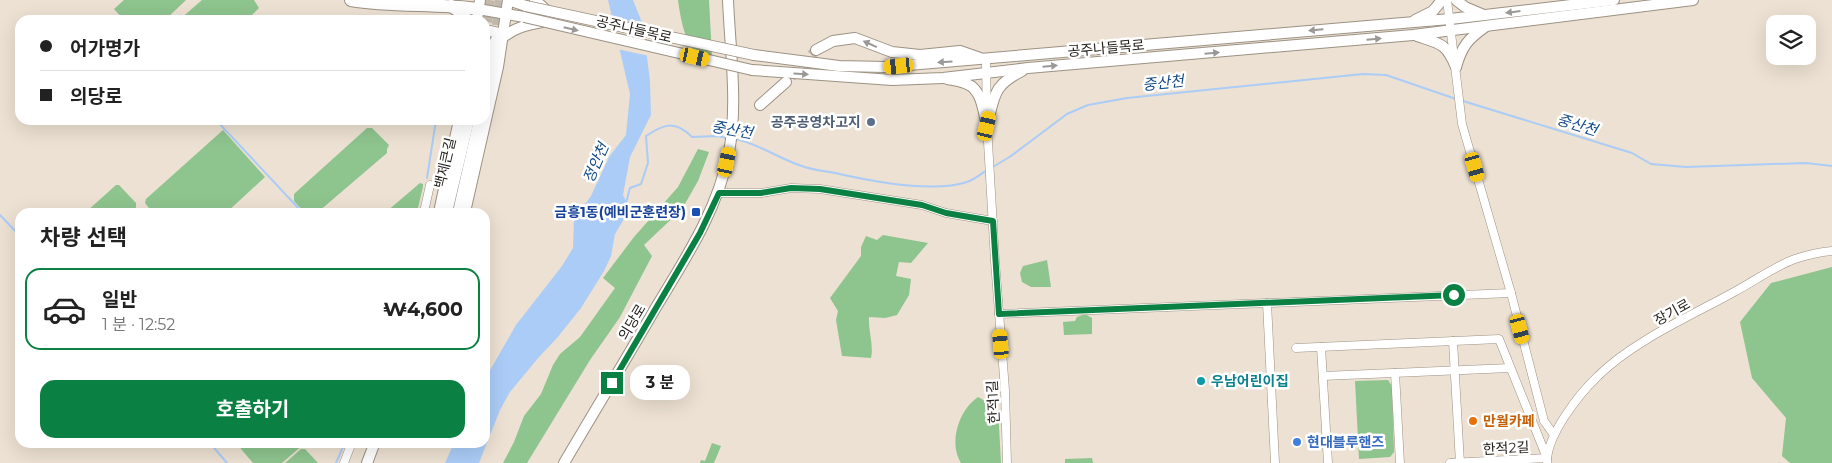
<!DOCTYPE html>
<html lang="ko">
<head>
<meta charset="utf-8">
<style>
  body { margin:0; font-family:Montserrat,"Noto Sans KR",sans-serif; background:#f6f6f6; color:#222; height:100vh; display:flex; flex-direction:column; font-size:19px; white-space:nowrap }
  * { box-sizing:border-box; margin:0 }
  p { font-size:16px; color:#767676 }
  .icon { flex:none; width:28px; height:28px; fill:none; stroke:currentColor; stroke-width:2; stroke-linecap:round; stroke-linejoin:round }
  .map { position:relative; flex:1; overflow:hidden }
  .details { position:absolute; left:15px; top:208px; width:475px; height:240px; display:flex; flex-direction:column; background:#fff; border-radius:15px; box-shadow:0 5px 20px #0002 }
  .details>* { flex:none }
  .top-card { position:absolute; left:15px; top:15px; width:475px; height:110px; border-radius:15px; box-shadow:0 5px 20px #0002; display:grid; align-content:center; height:110px; padding:0 25px; background:#fff }
  .tools { position:absolute; left:1766px; top:15px; display:grid; gap:10px }
  .tools a { display:grid; place-items:center; width:50px; height:50px; border-radius:10px; background:#fff; box-shadow:0 5px 20px #0002; font-size:25px }
  .end { position:absolute; width:22px; height:22px; margin:-11px; border:6px solid #0b8043; background:#fff; box-shadow:0 0 0 2px #fff }
  .from { border-radius:50% }
  .bubble { position:absolute; height:35px; border-radius:15px; background:#fff; box-shadow:0 5px 20px #0002; font-size:16px; font-weight:700; line-height:35px; text-align:center }
  .car { position:absolute; width:15px; height:30px; margin:-15px -8px; border-radius:6px; box-shadow:0 0 4px 1px #0007; background:linear-gradient(#f5c518 24%,#345 0 40%,#f5c518 0 76%,#345 0 86%,#f5c518 0) }
  .top-card b { display:flex; align-items:center; gap:18px; height:48px; font-size:19px }
  .top-card b+b { border-top:1px solid #e0e0e0 }
  .top-card i { width:12px; height:12px; background:#222 }
  ul { padding:0; list-style:none }
  li { display:flex; align-items:center; gap:15px; height:82px; margin:0 10px 8px; padding:0 15px; border:2px solid #e0e0e0; border-radius:15px }
  li div { flex:1 }
  li b { display:block; font-size:19px }
  li em { font-style:normal; font-weight:700 }
  li.on { border-color:#0b8043 }
  li>.icon { width:45px; height:45px; stroke-width:1.5 }
  h2 { padding:0 25px; font-size:22px; line-height:60px }
  .action { display:flex; gap:10px; margin-top:auto; padding:10px 25px }
  .action a { flex:1; height:58px; border-radius:15px; background:#0b8043; color:#fff; font-size:20px; font-weight:700; line-height:58px; text-align:center }
  .map>svg:first-child { display:block }
  .green { fill:#8ec48e }
  .water { fill:#abccf7 }
  .pier { fill:#ece1d2 }
  .lines { fill:none; stroke-linecap:round; stroke-linejoin:round }
  .stream { stroke:#abccf7; stroke-width:2 }
  .major-tunnel { stroke:#c3baad; stroke-width:10; stroke-dasharray:10 5; stroke-linecap:butt }
  .minor-casing { stroke:#9c9284; stroke-width:9 }
  .major-casing { stroke:#9c9284; stroke-width:12 }
  .highway-casing { stroke:#9c9284; stroke-width:14 }
  .minor { stroke:#fff; stroke-width:8 }
  .major { stroke:#fff; stroke-width:10 }
  .highway { stroke:#fff; stroke-width:12 }
  .major-bridge-casing { stroke:#9c9284; stroke-width:12; stroke-linecap:butt }
  .major-bridge { stroke:#fff; stroke-width:10 }
  .oneway { fill:#9b9997 }
  .route { stroke:#0b8043; stroke-width:6 }
  .service-dot { fill:#5c6f8a; stroke:#fff; stroke-width:2 }
  .transit-dot { fill:#1a4fb4; stroke:#fff; stroke-width:2 }
  .culture-dot { fill:#0f9aa8; stroke:#fff; stroke-width:2 }
  .food-dot { fill:#e8710a; stroke:#fff; stroke-width:2 }
  .shop-dot { fill:#3f7fe0; stroke:#fff; stroke-width:2 }
  .labels { text-anchor:middle; stroke-width:5; stroke-linejoin:round; paint-order:stroke }
  .street-label { font-size:14px; fill:#201c17; stroke:#fff }
  .service-label { font-size:14px; font-weight:bold; fill:#4e5e75; stroke:#fff; text-anchor:end }
  .transit-label { font-size:14px; font-weight:bold; fill:#164399; stroke:#fff; text-anchor:end }
  .culture-label { font-size:14px; font-weight:bold; fill:#0d838f; stroke:#fff; text-anchor:start }
  .food-label { font-size:14px; font-weight:bold; fill:#c56008; stroke:#fff; text-anchor:start }
  .shop-label { font-size:14px; font-weight:bold; fill:#366cbe; stroke:#fff; text-anchor:start }
  .water-label { font-size:15px; font-style:italic; fill:#144b89; stroke:#fff }
</style>
</head>
<body>
<div class="map">
<svg width="1832" height="463" viewBox="0 0 1832 463">
  <rect width="100%" height="100%" fill="#ece1d2"/>
  <!-- green -->
  <g class="green">
    <path d="M124 0H186L165 20H124L114 9Z"/>
    <path d="M202 0H254L259 8 247 20H179Z"/>
    <path d="M678 0H709L712 56C704 55 695 53 691 46 683 34 680 14 678 0Z"/>
    <path d="M367 128H372L389 145 387 149V153L318 212H304L294 201V194Z"/>
    <path d="M223 130 265 177 227 212H152L145 203 146 199Z"/>
    <path d="M698 149 709 152 698 181 682 209 644 245 652 256 620 317 590 360 527 463H503L514 442 524 416 541 394 553 365 560 354 580 337 615 288 603 278 634 237 678 187Z"/>
    <path d="M420 183 423 184V187L417 212H386Z"/>
    <path d="M116 185H119L136 203V208L132 212H86Z"/>
    <path d="M883 235 928 243 911 263 899 262 896 276 911 279 909 295 897 315 885 318 869 317C868 331 874 345 871 358L842 356 836 320 838 311 830 298 861 256V247L866 236 877 240Z"/>
    <path d="M1047 260 1051 287H1031L1022 282 1020 273 1023 266Z"/>
    <path d="M1832 267V463H1790L1782 456 1786 418 1752 378 1740 322 1771 283Z"/>
    <path d="M1085 314 1092 318V334L1064 335 1063 322 1075 321 1077 317Z"/>
    <path d="M1388 380 1392 386 1394 452 1390 457 1359 459 1355 381Z"/>
    <path d="M978 397 998 408 1001 463H961C948 442 959 410 978 397Z"/>
    <path d="M244 443V442L305 443 282 463H253L241 449 240 446Z"/>
    <path d="M712 443 721 446 714 463H700L701 460 705 461Z"/>
    <path d="M301 449H305L318 463H285Z"/>
    <path d="M1092 458 1093 463H1065V459Z"/>
  </g>
  <!-- water -->
  <path class="water" d="M608 0H633L643 25 650 81 651 115 630 157 623 195 630 209 615 234 611 256 604 271 581 308 557 338 539 357 510 392 500 410 479 463H445L454 443 485 442V379L516 325 562 266 573 248 574 219 591 196 609 157 626 135 630 94Z"/>
  <!-- pier -->
  <path class="pier" d="M610 18 646 25 649 56 617 49Z"/>
  <g class="lines">
    <!-- stream -->
    <g class="stream">
      <path d="M1463 101 1632 153 1651 164 1686 167 1806 163 1832 166"/>
      <path d="M216 120 302 212"/>
      <path d="M735 139C758 143 779 159 802 166 812 170 824 171 835 173 870 181 933 193 967 182 974 180 981 174 987 170"/>
      <path d="M993 167 1011 156 1067 114 1088 105 1127 98 1363 74 1386 75 1456 99"/>
      <path d="M427 178 436 120"/>
      <path d="M626 203 630 188 641 184 648 163 646 136C664 124 675 120 692 137L717 136 728 138"/>
      <path d="M0 215 20 236"/>
      <path d="M209 442 227 463"/>
      <path d="M336 463 345 442"/>
    </g>
    <!-- major-tunnel -->
    <g class="major-tunnel">
      <path d="M485 37 490 0"/>
      <path d="M495 40 500 0"/>
      <path d="M791 77 816 50"/>
    </g>
    <defs>
      <g id="minor">
        <path d="M1447 0 1462 124 1511 293 1544 421 1554 435"/>
        <path d="M986 60 987 125 995 261 1005 390 1007 463"/>
        <path d="M719 193H761L791 188 820 189 922 205 946 213 993 221"/>
        <path d="M424 212 430 185"/>
        <path d="M1267 303 1275 463"/>
        <path d="M999 314 1511 293"/>
        <path d="M1453 341 1460 463"/>
        <path d="M1321 347 1328 463"/>
        <path d="M1296 348 1499 339 1547 458"/>
        <path d="M1395 373 1400 463"/>
        <path d="M1323 376 1510 368"/>
        <path d="M344 463 352 442"/>
        <path d="M1450 463 1547 458"/>
        <path d="M1547 463C1546 436 1579 394 1598 376 1633 341 1691 316 1734 292 1753 282 1775 266 1795 259 1807 255 1820 252 1832 251"/>
      </g>
      <g id="major">
        <path d="M508 0 526 6"/>
        <path d="M535 0 546 10"/>
        <path d="M1456 0 1465 7 1484 15"/>
        <path d="M478 9 524 17"/>
        <path d="M477 20 480 0"/>
        <path d="M1415 20 1433 11 1442 0"/>
        <path d="M485 30 499 33 502 38C514 28 526 25 542 22"/>
        <path d="M1417 36C1441 44 1446 43 1456 67"/>
        <path d="M816 50 833 41 855 38 892 52 920 55 960 51 980 58"/>
        <path d="M754 55 839 66 885 67 1450 19 1614 0"/>
        <path d="M1456 67C1462 46 1468 39 1485 27"/>
        <path d="M752 70 892 80 943 78 1028 68 1413 35 1693 0"/>
        <path d="M947 79C954 80 961 81 967 84 981 89 983 109 986 122"/>
        <path d="M485 89 495 41"/>
        <path d="M760 105 786 82"/>
        <path d="M987 125C995 96 992 86 1022 71"/>
        <path d="M439 212 459 120"/>
        <path d="M447 212 469 120"/>
        <path d="M458 212 479 120"/>
        <path d="M465 212 498 67 508 0"/>
        <path d="M367 463 375 442"/>
        <path d="M564 463C594 412 625 361 655 309 685 259 718 210 729 152 738 105 730 48 728 0"/>
      </g>
      <g id="highway">
        <path d="M351 0C393 7 436 3 478 9"/>
        <path d="M451 6 459 11 467 20"/>
      </g>
    </defs>
    <!-- minor casing -->
    <use href="#minor" class="minor-casing"/>
    <!-- major casing -->
    <use href="#major" class="major-casing"/>
    <!-- highway casing -->
    <use href="#highway" class="highway-casing"/>
    <!-- minor -->
    <use href="#minor" class="minor"/>
    <!-- major -->
    <use href="#major" class="major"/>
    <!-- highway -->
    <use href="#highway" class="highway"/>
    <defs>
      <g id="major-bridge">
        <path d="M526 6 754 55"/>
        <path d="M524 17 752 70"/>
      </g>
    </defs>
    <!-- major-bridge casing -->
    <use href="#major-bridge" class="major-bridge-casing"/>
    <!-- major-bridge -->
    <use href="#major-bridge" class="major-bridge"/>
  </g>
  <!-- one-way arrows -->
  <defs><path id="oneway-solid" d="M-6-.8H1V-3.2L6.5 0L1 3.2V.8H-6Z" transform="scale(1.25)"/></defs>
  <g class="oneway">
    <use href="#oneway-solid" transform="translate(1513 12) rotate(173)"/>
    <use href="#oneway-solid" transform="translate(571 29) rotate(13)"/>
    <use href="#oneway-solid" transform="translate(1316 30) rotate(175)"/>
    <use href="#oneway-solid" transform="translate(1374 39) rotate(-5)"/>
    <use href="#oneway-solid" transform="translate(870 44) rotate(-156)"/>
    <use href="#oneway-solid" transform="translate(1212 53) rotate(-5)"/>
    <use href="#oneway-solid" transform="translate(945 62) rotate(177)"/>
    <use href="#oneway-solid" transform="translate(1050 66) rotate(-5)"/>
    <use href="#oneway-solid" transform="translate(801 74) rotate(4)"/>
  </g>
  <g class="lines">
    <!-- route -->
    <path class="route" d="M612 383 700 233 719 193H761L791 188 820 189 922 205 946 213 993 221 999 314 1454 295"/>
  </g>
  <!-- markers -->
  <circle class="service-dot" cx="871" cy="122" r="5"/>
  <rect class="transit-dot" x="691" y="207" width="10" height="10" rx="2.5"/>
  <circle class="culture-dot" cx="1201" cy="381" r="5"/>
  <circle class="food-dot" cx="1473" cy="421" r="5"/>
  <circle class="shop-dot" cx="1297" cy="442" r="5"/>
  <g class="labels">
    <!-- street labels -->
    <g class="street-label">
      <text transform="translate(634 29) rotate(13)" y="5">공주나들목로</text>
      <text transform="translate(1106 48) rotate(-5)" y="5">공주나들목로</text>
      <text transform="translate(445 163) rotate(-77)" y="5">백제큰길</text>
      <text transform="translate(1672 312) rotate(-29)" y="5">장기로</text>
      <text transform="translate(632 322) rotate(-59)" y="5">의당로</text>
      <text transform="translate(993 402) rotate(-93)" y="5">한적1길</text>
      <text transform="translate(1506 448) rotate(-3)" y="5">한적2길</text>
    </g>
    <!-- service labels -->
    <g class="service-label">
      <text x="861" y="127">공주공영차고지</text>
    </g>
    <!-- transit labels -->
    <g class="transit-label">
      <text x="686" y="217">금흥1동(예비군훈련장)</text>
    </g>
    <!-- culture labels -->
    <g class="culture-label">
      <text x="1211" y="386">우남어린이집</text>
    </g>
    <!-- food labels -->
    <g class="food-label">
      <text x="1483" y="426">만월카페</text>
    </g>
    <!-- shop labels -->
    <g class="shop-label">
      <text x="1307" y="447">현대블루핸즈</text>
    </g>
    <!-- water labels -->
    <g class="water-label">
      <text transform="translate(1163 83) rotate(-6)" y="5">중산천</text>
      <text transform="translate(1577 125) rotate(17)" y="5">중산천</text>
      <text transform="translate(732 130) rotate(10)" y="5">중산천</text>
      <text transform="translate(596 163) rotate(-66)" y="5">정안천</text>
    </g>
  </g>
</svg>
<div class="tools">
<a><svg class="icon" aria-label="layers" viewBox="0 0 24 24"><path d="M12 4l9 5-9 5-9-5zM3 14l9 5 9-5"/></svg></a>
</div>
<i class="end from" style="left:1454px;top:295px"></i>
<i class="end" style="left:612px;top:383px"></i>
<div class="bubble" style="left:630px;top:365px;width:60px">3 분</div>
<i class="car" style="left:695px;top:57px;rotate:103deg"></i>
<i class="car" style="left:899px;top:66px;rotate:264deg"></i>
<i class="car" style="left:987px;top:126px;rotate:13deg"></i>
<i class="car" style="left:727px;top:162px;rotate:12deg"></i>
<i class="car" style="left:1475px;top:167px;rotate:164deg"></i>
<i class="car" style="left:1520px;top:329px;rotate:165deg"></i>
<i class="car" style="left:1001px;top:344px;rotate:355deg"></i>
<div class="top-card">
<b><i class="from"></i>어가명가</b>
<b><i></i>의당로</b>
</div>
<section class="details">
<h2>차량 선택</h2>
<ul>
<li class="on"><svg class="icon" aria-label="car" viewBox="0 0 24 24"><path d="M5 17H2v-5l4-1 3-4h7l3 4 3 1v5h-3M9 17h6M6 11h13"/><circle cx="7" cy="17" r="2"/><circle cx="17" cy="17" r="2"/></svg><div><b>일반</b><p>1 분 · 12:52</p></div><em>₩4,600</em></li>
</ul>
<div class="action"><a>호출하기</a></div>
</section>
</div>
</body>
</html>
